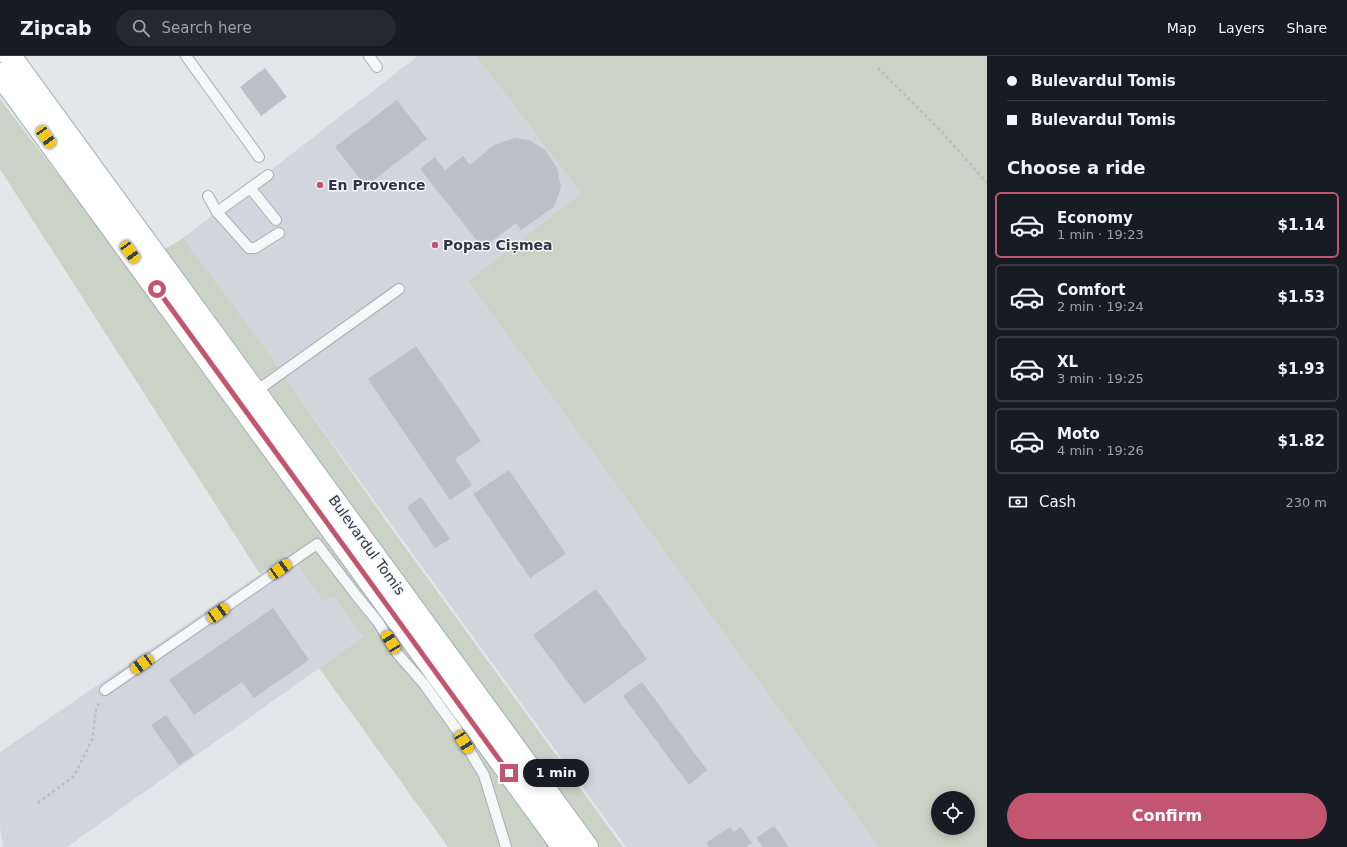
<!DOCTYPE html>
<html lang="en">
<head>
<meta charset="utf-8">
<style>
  body { margin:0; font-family:"DejaVu Sans",sans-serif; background:#242831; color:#f1f3f6; height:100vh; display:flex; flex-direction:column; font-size:15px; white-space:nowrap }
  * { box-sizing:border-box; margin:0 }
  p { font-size:13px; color:#9ea1a6 }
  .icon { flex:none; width:22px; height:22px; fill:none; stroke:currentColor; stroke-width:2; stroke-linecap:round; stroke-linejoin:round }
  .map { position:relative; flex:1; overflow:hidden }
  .details { display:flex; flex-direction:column; background:#171b24; width:360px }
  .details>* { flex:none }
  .guide { display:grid; align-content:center; height:88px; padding:0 20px; background:#171b24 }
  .fabs { position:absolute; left:931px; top:735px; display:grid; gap:8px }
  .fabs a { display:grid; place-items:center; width:44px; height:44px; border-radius:50%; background:#171b24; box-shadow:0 2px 10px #0003; font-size:20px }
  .end { position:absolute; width:18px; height:18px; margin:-9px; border:5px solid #c25570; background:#fff; box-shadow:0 0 0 2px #fff }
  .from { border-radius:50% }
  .bubble { position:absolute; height:28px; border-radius:14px; background:#171b24; box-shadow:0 2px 10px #0003; font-size:13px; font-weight:700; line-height:28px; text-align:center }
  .car { position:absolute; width:12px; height:24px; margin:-12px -6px; border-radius:5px; box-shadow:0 0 3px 1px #0007; background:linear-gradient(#f5c518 24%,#345 0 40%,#f5c518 0 76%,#345 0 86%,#f5c518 0) }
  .guide b { display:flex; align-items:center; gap:14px; height:38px; font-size:15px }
  .guide b+b { border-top:1px solid #363941 }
  .guide i { width:10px; height:10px; background:#f1f3f6 }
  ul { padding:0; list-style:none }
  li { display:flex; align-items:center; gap:12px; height:66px; margin:0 8px 6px; padding:0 12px; border:2px solid #363941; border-radius:6px }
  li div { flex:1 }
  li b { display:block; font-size:15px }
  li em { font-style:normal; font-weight:700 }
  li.on { border-color:#c25570 }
  li>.icon { width:36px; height:36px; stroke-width:1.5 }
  h2 { padding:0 20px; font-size:18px; line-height:48px }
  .pay { display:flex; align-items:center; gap:10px; height:44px; padding:0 20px; font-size:15px }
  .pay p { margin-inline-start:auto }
  .button { display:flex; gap:8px; margin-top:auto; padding:8px 20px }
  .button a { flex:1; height:46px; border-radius:24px; background:#c25570; color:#fff; font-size:16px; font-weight:700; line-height:46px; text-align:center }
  header { display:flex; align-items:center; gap:24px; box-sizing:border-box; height:56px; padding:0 20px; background:#171b24; border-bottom:1px solid #363941 }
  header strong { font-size:19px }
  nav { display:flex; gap:22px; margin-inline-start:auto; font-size:14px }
  .search { width:280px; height:36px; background:#242831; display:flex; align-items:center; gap:10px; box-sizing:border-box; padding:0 14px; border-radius:22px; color:#9ea1a6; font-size:15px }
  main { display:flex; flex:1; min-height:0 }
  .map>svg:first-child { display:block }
  .built { fill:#d2d6dc }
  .green { fill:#cad3c5; fill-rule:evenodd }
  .building { fill:#bbc0c6 }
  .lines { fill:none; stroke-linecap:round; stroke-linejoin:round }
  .service-casing { stroke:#a9aeb4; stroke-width:12 }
  .primary-casing { stroke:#a4acb5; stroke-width:24 }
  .path { stroke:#babdc2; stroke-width:2.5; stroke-dasharray:3 3; stroke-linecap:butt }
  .service { stroke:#f6f7f9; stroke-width:10 }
  .primary { stroke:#fff; stroke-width:22 }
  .route { stroke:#c25570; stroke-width:5 }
  .poi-dot { fill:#c25570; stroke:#f3f5f7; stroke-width:1.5 }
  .labels { text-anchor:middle; stroke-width:3; stroke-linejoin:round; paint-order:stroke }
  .poi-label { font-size:14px; font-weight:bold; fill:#2d3641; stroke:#f3f5f7; text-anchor:start }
  .street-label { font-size:14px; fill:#2d3641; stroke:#f3f5f7 }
</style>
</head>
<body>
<header>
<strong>Zipcab</strong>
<div class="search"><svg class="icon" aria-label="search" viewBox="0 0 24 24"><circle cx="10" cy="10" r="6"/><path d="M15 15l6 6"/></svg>Search here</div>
<nav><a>Map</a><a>Layers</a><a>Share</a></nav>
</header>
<main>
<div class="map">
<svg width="987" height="791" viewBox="0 0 987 791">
  <rect width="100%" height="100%" fill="#e3e7ea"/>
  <!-- built -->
  <g class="built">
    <path d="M418 0H476L581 137 468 225 879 791H626L183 182Z"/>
    <path d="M289 496 324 545 334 540 363 581 67 791H3L0 771V696L260 518Z"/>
  </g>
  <!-- green -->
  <g class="green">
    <path d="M476 0H987V791H879L468 225 581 137ZM938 742H968V772H938Z"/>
    <path d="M0 43 131 214 183 182 253 276 394 476 623 791H448L319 612 363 581 334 540 324 546 289 496 260 518 0 113Z"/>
  </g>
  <!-- building -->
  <g class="building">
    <path d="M265 12 287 41 261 60 240 31Z"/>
    <path d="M397 44 427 83 366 130 335 91Z"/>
    <path d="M515 82 529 84 545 94 557 112 561 131 554 151 521 174 516 167 483 192 420 113 435 101 445 114 463 100 470 109 494 89Z"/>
    <path d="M416 290 481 385 455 403 472 429 450 444 368 323Z"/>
    <path d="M509 414 566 498 530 522 473 438Z"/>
    <path d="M421 441 450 483 435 492 407 451Z"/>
    <path d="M596 533 647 603 584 648 533 579Z"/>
    <path d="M273 552 309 604 254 642 242 626 194 659 169 624Z"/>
    <path d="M642 626 707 714 689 729 623 640Z"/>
    <path d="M166 659 194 699 179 709 151 669Z"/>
    <path d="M774 770 789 791H763L756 782Z"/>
    <path d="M730 771 734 776 741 771 752 787 746 791H709L706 787Z"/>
  </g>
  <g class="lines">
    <defs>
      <g id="service">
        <path d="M186 0 259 101"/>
        <path d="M369 0 377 11"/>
        <path d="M251 133 276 164"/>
        <path d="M208 140 217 156 249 192H255L279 177"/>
        <path d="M217 156 268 119"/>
        <path d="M255 336 399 233"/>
        <path d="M105 634 317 488 356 539 378 566 397 597 424 628 457 674 484 719 506 791"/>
      </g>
      <g id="primary">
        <path d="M10 0 587 791"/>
        <path d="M0 18 563 791"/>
      </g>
    </defs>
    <!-- service casing -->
    <use href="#service" class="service-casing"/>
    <!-- primary casing -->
    <use href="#primary" class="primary-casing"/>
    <!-- path -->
    <g class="path">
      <path d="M878 12 941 75 987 127"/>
      <path d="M38 747 74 720 92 684 96 654 100 645"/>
    </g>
    <!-- service -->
    <use href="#service" class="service"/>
    <!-- primary -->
    <use href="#primary" class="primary"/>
  </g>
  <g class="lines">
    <!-- route -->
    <path class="route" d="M157 233 509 717"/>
  </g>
  <!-- markers -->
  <g class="poi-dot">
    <circle cx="320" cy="129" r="4"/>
    <circle cx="435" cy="189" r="4"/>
  </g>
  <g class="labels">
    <!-- poi labels -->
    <g class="poi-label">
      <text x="328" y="134">En Provence</text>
      <text x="443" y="194">Popas Cișmea</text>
    </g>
    <!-- street labels -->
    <g class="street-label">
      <text transform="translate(367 489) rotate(54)" y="5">Bulevardul Tomis</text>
    </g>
  </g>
</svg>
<div class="fabs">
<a><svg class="icon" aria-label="locate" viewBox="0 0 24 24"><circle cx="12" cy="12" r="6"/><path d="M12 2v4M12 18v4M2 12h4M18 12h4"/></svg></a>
</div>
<i class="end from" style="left:157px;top:233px"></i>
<i class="end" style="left:509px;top:717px"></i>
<div class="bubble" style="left:523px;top:703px;width:66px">1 min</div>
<i class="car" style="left:46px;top:81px;rotate:144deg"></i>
<i class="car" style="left:130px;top:196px;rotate:144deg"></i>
<i class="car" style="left:280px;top:513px;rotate:55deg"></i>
<i class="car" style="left:218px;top:557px;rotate:55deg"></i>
<i class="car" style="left:391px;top:586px;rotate:329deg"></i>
<i class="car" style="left:142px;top:608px;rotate:235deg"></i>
<i class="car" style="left:464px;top:686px;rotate:148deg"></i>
</div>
<section class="details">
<div class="guide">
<b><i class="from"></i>Bulevardul Tomis</b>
<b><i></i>Bulevardul Tomis</b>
</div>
<h2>Choose a ride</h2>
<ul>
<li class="on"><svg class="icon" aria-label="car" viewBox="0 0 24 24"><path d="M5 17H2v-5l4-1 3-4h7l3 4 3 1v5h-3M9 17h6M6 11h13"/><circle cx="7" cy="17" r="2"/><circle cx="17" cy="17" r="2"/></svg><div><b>Economy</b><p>1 min · 19:23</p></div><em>$1.14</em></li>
<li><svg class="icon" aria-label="car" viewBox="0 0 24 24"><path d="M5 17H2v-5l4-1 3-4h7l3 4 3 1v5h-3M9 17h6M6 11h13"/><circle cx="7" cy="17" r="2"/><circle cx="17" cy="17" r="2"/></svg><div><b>Comfort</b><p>2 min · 19:24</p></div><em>$1.53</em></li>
<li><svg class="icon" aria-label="car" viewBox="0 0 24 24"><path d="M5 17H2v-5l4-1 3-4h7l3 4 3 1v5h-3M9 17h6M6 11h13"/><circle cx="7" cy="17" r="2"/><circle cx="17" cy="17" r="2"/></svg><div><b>XL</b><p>3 min · 19:25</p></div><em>$1.93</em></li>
<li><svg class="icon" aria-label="car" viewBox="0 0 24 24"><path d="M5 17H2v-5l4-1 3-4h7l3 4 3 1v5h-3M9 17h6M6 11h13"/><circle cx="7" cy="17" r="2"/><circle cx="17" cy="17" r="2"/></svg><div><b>Moto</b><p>4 min · 19:26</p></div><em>$1.82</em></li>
</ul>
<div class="pay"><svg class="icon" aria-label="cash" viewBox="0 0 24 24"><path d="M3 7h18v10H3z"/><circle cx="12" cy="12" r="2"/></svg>Cash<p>230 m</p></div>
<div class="button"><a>Confirm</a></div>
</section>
</main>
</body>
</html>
